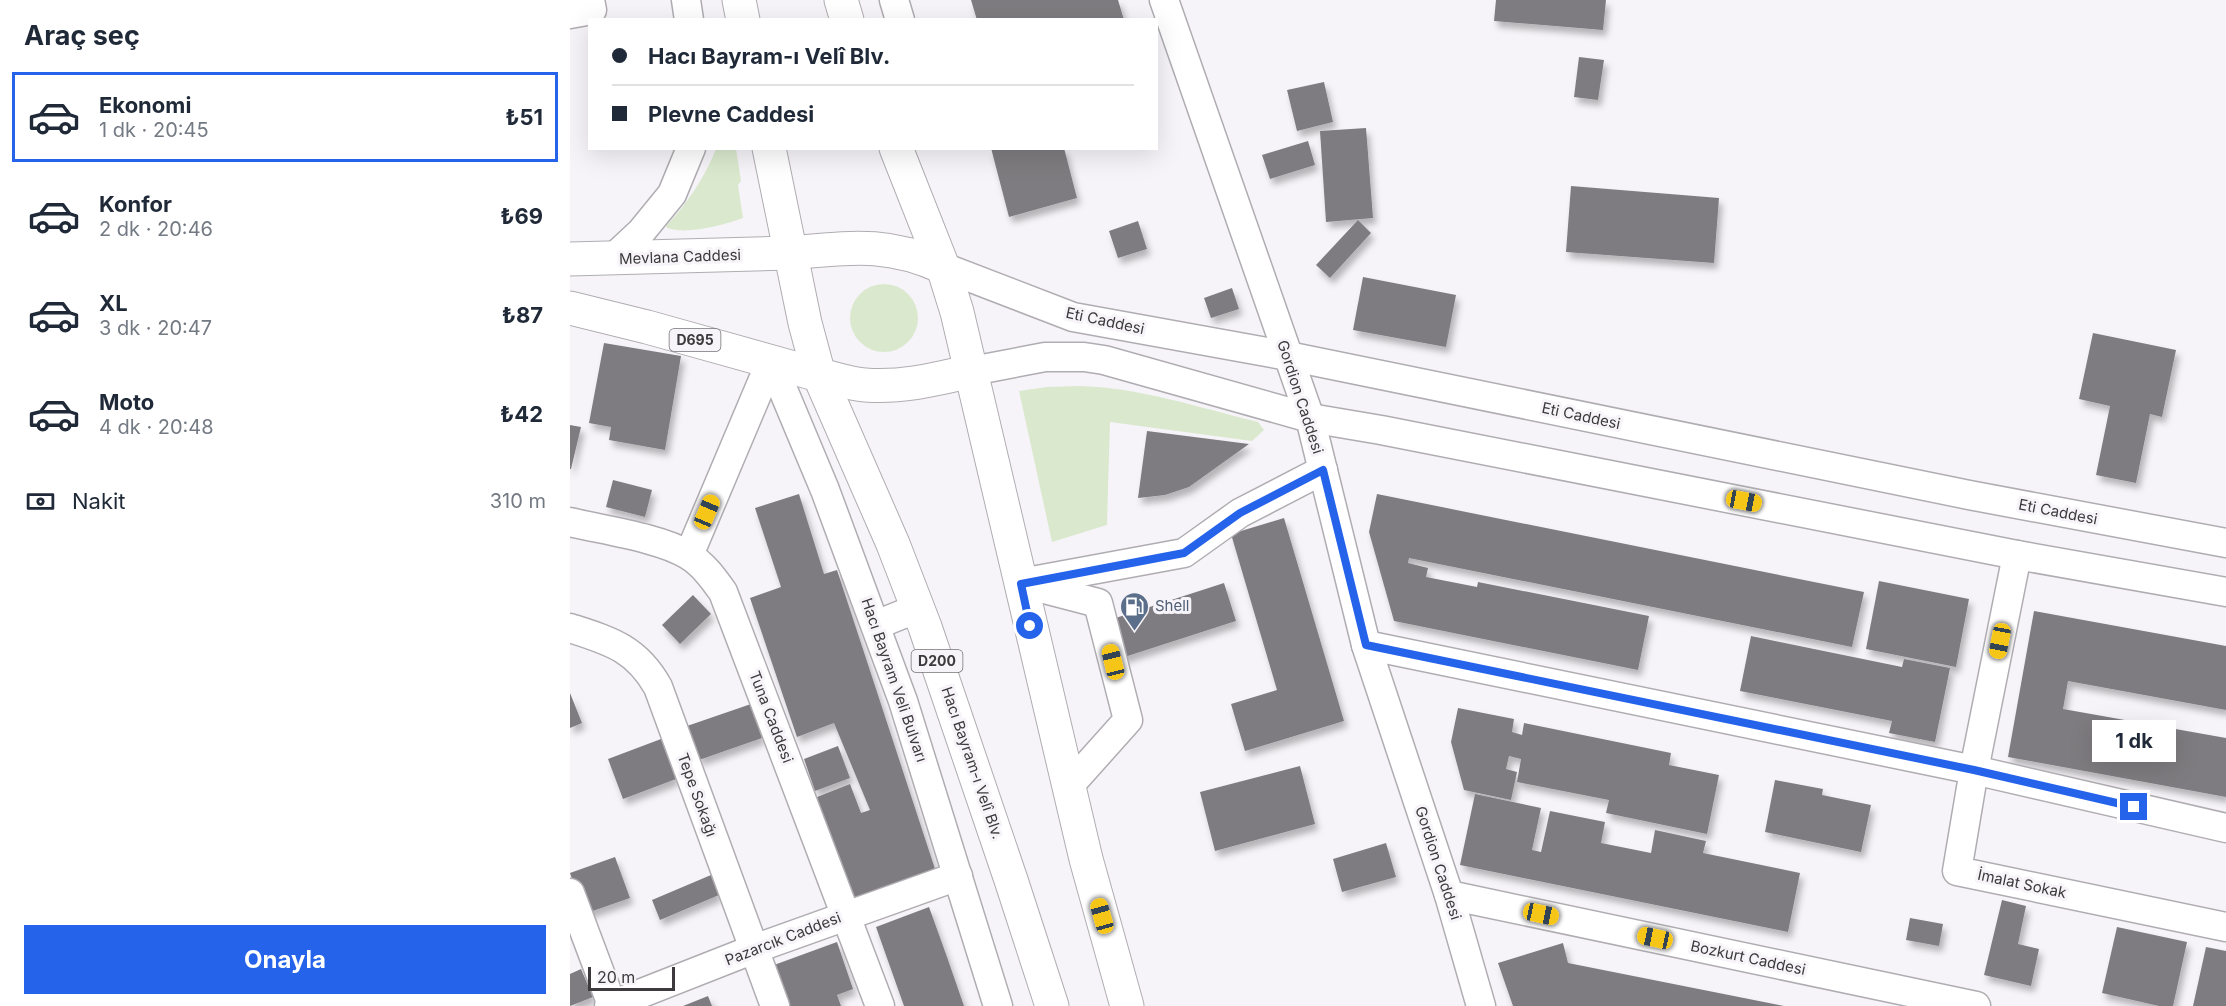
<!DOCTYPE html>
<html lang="tr">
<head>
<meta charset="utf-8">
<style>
  body { margin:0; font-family:Inter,sans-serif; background:#f2f2f3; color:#1f2937; height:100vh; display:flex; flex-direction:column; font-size:22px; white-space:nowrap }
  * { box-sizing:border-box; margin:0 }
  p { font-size:20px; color:#747a83 }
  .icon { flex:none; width:33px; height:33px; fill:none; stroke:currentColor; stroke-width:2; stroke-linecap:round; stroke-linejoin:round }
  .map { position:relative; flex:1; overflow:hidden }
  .details { display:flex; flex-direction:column; background:#fff; width:570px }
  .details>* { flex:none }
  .guide { position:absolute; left:18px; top:18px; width:570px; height:132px; border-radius:0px; box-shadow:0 6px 24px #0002; display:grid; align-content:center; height:132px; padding:0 24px; background:#fff }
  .scale { position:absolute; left:18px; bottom:15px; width:87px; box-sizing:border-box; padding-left:6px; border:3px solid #3c3a3c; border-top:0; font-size:16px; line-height:21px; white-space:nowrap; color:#3c3a3c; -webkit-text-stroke:4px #f7f4f9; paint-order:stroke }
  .end { position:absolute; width:27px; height:27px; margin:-14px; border:8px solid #2563eb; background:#fff; box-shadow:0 0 0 3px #fff }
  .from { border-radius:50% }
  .bubble { position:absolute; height:42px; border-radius:0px; background:#fff; box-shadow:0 6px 24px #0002; font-size:20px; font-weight:700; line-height:42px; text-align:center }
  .car { position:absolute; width:18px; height:36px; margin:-18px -9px; border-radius:8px; box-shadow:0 0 4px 2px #0007; background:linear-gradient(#f5c518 24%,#345 0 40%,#f5c518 0 76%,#345 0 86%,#f5c518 0) }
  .guide b { display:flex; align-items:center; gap:21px; height:57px; font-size:22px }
  .guide b+b { border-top:2px solid #e0e1e3 }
  .guide i { width:15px; height:15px; background:#1f2937 }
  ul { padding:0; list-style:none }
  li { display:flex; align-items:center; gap:18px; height:90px; margin:0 12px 9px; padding:0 12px; border:3px solid transparent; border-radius:0px }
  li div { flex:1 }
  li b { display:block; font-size:22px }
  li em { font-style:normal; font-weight:700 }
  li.on { border-color:#2563eb }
  li>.icon { width:54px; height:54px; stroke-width:1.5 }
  h2 { padding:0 24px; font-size:27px; line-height:72px }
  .pay { display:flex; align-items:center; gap:15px; height:66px; padding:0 24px; font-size:22px }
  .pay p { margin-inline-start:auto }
  .action { display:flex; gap:12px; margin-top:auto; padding:12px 24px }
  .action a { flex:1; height:69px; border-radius:0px; background:#2563eb; color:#fff; font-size:24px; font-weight:700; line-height:69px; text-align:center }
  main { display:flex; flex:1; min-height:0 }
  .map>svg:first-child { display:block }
  .green { fill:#dae9ce }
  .building { fill:#7f7c81; filter:url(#shadow) }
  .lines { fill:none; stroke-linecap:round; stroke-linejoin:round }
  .minor-casing { stroke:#b0adb2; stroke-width:31 }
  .major-casing { stroke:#b0adb2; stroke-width:35 }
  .highway-casing { stroke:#b0adb2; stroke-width:35 }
  .minor { stroke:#fff; stroke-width:28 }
  .major { stroke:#fff; stroke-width:33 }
  .highway { stroke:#fff; stroke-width:33 }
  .route { stroke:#2563eb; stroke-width:8 }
  .labels { text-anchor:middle; stroke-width:6; stroke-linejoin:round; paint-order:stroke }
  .shield { fill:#f7f4f9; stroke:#747275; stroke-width:1.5 }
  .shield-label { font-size:14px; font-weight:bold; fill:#3c3a3c }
  .street-label { font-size:15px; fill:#3c3a3c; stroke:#f7f4f9 }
  .service-label { font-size:15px; fill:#4e5e75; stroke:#f7f4f9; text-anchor:start }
</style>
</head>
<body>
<main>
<section class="details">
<h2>Araç seç</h2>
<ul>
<li class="on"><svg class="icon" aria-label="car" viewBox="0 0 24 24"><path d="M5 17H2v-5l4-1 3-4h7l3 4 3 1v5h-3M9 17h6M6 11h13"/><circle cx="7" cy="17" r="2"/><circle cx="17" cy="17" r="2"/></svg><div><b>Ekonomi</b><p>1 dk · 20:45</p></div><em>₺51</em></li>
<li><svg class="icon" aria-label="car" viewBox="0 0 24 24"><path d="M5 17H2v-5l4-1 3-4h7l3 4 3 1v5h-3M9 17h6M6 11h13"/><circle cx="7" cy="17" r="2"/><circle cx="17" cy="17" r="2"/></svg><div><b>Konfor</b><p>2 dk · 20:46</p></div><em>₺69</em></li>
<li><svg class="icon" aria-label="car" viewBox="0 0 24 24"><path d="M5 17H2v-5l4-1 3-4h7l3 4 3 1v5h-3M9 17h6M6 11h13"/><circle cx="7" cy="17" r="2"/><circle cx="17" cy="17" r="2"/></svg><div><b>XL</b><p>3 dk · 20:47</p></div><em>₺87</em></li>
<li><svg class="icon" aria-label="car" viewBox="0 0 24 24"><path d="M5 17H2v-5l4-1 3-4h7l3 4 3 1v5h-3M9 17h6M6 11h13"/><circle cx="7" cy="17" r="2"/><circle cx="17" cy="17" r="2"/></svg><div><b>Moto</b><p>4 dk · 20:48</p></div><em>₺42</em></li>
</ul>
<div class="pay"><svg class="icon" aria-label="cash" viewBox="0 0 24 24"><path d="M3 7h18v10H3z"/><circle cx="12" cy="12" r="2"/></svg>Nakit<p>310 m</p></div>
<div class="action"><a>Onayla</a></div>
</section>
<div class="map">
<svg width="1656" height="1006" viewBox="0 0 1656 1006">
  <defs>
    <filter id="shadow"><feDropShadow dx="3.5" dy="6" stdDeviation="3" flood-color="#0004"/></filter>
  </defs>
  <rect width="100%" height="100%" fill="#f7f4f9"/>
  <!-- green -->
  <g class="green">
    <path d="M146 149H166L171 181 168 185 173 218C154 225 117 235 97 228L96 226C117 204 135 177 146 149Z"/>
    <circle cx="314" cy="318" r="34"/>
    <path d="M508 386C569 387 630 408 688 422L694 430 682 441 540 422 537 525 482 542 449 391 477 387Z"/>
  </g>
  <!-- building -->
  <g class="building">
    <path d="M401 0H548L554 20H407Z"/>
    <path d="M926 0H1036L1033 30 924 21Z"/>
    <path d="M1009 57 1034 60 1028 100 1004 97Z"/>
    <path d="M754 82 763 122 727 131 717 90Z"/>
    <path d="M796 128 803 218 756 222 750 131Z"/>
    <path d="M738 141 745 165 700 179 692 155Z"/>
    <path d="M421 148H494L507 198 439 217Z"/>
    <path d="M1001 186 1149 198 1144 263 996 252Z"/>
    <path d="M788 220 801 233 760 278 746 265Z"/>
    <path d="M568 221 577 249 548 258 539 231Z"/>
    <path d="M793 277 886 295 876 347 783 330Z"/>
    <path d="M662 288 669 309 641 318 634 298Z"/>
    <path d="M1523 333 1606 350 1592 417 1580 414 1566 483 1526 475 1540 406 1509 399Z"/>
    <path d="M34 343 111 356 95 450 39 440 41 427 19 423Z"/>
    <path d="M0 425 11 427 1 469H0Z"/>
    <path d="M577 431 679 444 619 487 595 495 568 498Z"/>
    <path d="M43 480 82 490 75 517 36 507Z"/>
    <path d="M229 494 254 574 267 570 366 872 282 900 247 797 280 784 291 813 300 810 264 723 227 737 180 598 211 587 185 508Z"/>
    <path d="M807 494 1294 592 1282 647 839 558 838 563 858 568 856 577 907 587 908 582 1079 616 1068 670 824 621 799 532Z"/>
    <path d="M714 518 774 721 675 751 661 704 707 690 661 534Z"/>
    <path d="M1309 581 1399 599 1386 667 1296 649Z"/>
    <path d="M654 583 666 621 539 662 527 624Z"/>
    <path d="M123 595 141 614 110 644 92 625Z"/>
    <path d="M1464 611 1656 646V710L1498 681 1493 709 1656 738V797L1438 757Z"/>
    <path d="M1181 636 1332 667 1334 659 1380 668 1365 742 1319 733 1322 721 1170 691Z"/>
    <path d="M0 693 12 723 0 728Z"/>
    <path d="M181 704 192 738 129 760 117 726Z"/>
    <path d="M888 708 944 719 942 732 952 735 954 723 1101 753 1099 765 1149 775 1137 834 1036 813 1039 800 947 782 951 759 939 756 936 769 947 772 941 800 894 790 881 742Z"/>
    <path d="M91 739 106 779 53 799 38 759Z"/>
    <path d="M268 746 280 778 245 791 234 759Z"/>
    <path d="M730 766 745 824 645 851 630 792Z"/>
    <path d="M1205 780 1253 789 1252 795 1301 805 1291 852 1195 832Z"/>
    <path d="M905 794 971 808 962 850 971 852 980 811 1035 822 1031 843 1081 853 1085 830 1136 841 1133 853 1230 873 1218 932 890 865Z"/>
    <path d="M816 843 826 877 772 892 763 859Z"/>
    <path d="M45 857 60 898 14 914 0 873Z"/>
    <path d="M141 875 149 895 90 920 82 900Z"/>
    <path d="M1432 900 1456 906 1448 944 1469 949 1461 986 1414 975Z"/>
    <path d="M359 907 377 957 394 1006H334L306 927Z"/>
    <path d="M1340 918 1373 924 1369 946 1336 940Z"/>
    <path d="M1547 927 1617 942 1603 1006H1589L1532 993Z"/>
    <path d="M267 942 283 989 267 995 271 1006H218L204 965Z"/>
    <path d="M993 943 998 963 1214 1006H943L928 963Z"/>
    <path d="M1636 947 1656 951V1006H1623Z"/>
    <path d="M11 969 23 997 0 1006V974Z"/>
    <path d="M138 996 142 1006H113Z"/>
  </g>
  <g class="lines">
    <defs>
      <g id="minor">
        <path d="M116 0 119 20"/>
        <path d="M324 0 330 20"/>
        <path d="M594 0 740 418 796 645 879 895 911 1006"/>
        <path d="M0 14 22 10 20 0"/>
        <path d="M42 259 71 232 102 194 121 148"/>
        <path d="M373 267 503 317 718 356 1399 495 1656 543"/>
        <path d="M201 361 255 490 333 701 428 1006"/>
        <path d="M402 371 475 357H514L534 360 740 418 811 430 1447 555 1656 592"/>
        <path d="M0 522C33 530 91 538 118 555 133 564 143 578 153 592L310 1006"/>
        <path d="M119 555 201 361"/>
        <path d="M1447 555 1404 770 1387 871 1656 927"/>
        <path d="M451 583 614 553 670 513 753 470"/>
        <path d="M459 585 528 603 558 720 499 786"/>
        <path d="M306 625 348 608"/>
        <path d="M0 628C40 641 66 648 88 687L205 1006"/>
        <path d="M796 645 1404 770 1656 828"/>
        <path d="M0 893 42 1005"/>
        <path d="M879 895 1406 1006"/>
        <path d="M39 1006 184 949 388 876"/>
      </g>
      <g id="major">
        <path d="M0 259 219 253"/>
        <path d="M0 308 77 327 249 375"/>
      </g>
      <g id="highway">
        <path d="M169 0 173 20"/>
        <path d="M271 0 277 20"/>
        <path d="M199 148 235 323 249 375 323 544 355 627 441 880 482 1006"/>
        <path d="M326 148 373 267 387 312 516 859 557 1006"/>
        <path d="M219 253C279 248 316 241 373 267"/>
        <path d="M249 375C264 378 280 384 295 385 332 388 367 379 402 371"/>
      </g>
    </defs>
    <!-- minor casing -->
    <use href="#minor" class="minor-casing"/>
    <!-- major casing -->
    <use href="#major" class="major-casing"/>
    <!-- highway casing -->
    <use href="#highway" class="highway-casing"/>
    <!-- minor -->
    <use href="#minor" class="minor"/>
    <!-- major -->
    <use href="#major" class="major"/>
    <!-- highway -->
    <use href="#highway" class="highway"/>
  </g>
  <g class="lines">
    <!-- route -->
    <path class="route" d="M460 626 451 584 614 553 670 513 753 470 796 645 1404 770 1564 807"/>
  </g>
  <!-- icons -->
  <defs>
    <symbol id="fuel-pin" viewBox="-11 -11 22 30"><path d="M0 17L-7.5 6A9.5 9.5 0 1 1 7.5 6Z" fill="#5c6f8a" stroke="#f7f4f9"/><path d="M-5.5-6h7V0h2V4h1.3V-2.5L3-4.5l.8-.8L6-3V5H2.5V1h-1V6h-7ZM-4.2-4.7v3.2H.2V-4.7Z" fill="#fff"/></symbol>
  </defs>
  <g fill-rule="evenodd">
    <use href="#fuel-pin" x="548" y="590" width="33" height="45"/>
  </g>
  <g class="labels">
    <!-- shield labels -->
    <g class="shield">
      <rect x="99.5" y="329" width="51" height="22" rx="4.5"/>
      <rect x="341.5" y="650" width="51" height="22" rx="4.5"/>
    </g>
    <g class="shield-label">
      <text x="125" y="345">D695</text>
      <text x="367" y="666">D200</text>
    </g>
    <!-- street labels -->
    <g class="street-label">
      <text transform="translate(110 257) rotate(-2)" y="5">Mevlana Caddesi</text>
      <text transform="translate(535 321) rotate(12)" y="5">Eti Caddesi</text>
      <text transform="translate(730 397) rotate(72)" y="5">Gordion Caddesi</text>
      <text transform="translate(1011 416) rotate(12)" y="5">Eti Caddesi</text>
      <text transform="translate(1488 512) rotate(11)" y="5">Eti Caddesi</text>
      <text transform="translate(324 680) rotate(71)" y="5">Hacı Bayram Veli Bulvarı</text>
      <text transform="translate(201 717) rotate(69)" y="5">Tuna Caddesi</text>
      <text transform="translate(402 763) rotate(71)" y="5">Hacı Bayram-ı Velî Blv.</text>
      <text transform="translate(127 795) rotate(70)" y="5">Tepe Sokağı</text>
      <text transform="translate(868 863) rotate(72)" y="5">Gordion Caddesi</text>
      <text transform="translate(1452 884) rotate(12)" y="5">İmalat Sokak</text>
      <text transform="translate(213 939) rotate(-21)" y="5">Pazarcık Caddesi</text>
      <text transform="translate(1178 958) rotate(12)" y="5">Bozkurt Caddesi</text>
    </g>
    <!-- service labels -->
    <g class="service-label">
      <text x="585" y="611">Shell</text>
    </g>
  </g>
</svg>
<div class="scale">20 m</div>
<i class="end from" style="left:460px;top:626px"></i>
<i class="end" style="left:1564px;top:807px"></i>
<div class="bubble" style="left:1522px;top:720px;width:84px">1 dk</div>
<i class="car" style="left:1174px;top:501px;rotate:101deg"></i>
<i class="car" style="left:137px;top:512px;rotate:23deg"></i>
<i class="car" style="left:1430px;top:641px;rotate:191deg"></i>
<i class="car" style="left:543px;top:662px;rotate:346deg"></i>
<i class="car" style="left:971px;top:914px;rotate:102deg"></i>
<i class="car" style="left:532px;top:916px;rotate:344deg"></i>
<i class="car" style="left:1085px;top:938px;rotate:282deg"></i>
<div class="guide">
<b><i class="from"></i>Hacı Bayram-ı Velî Blv.</b>
<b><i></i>Plevne Caddesi</b>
</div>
</div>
</main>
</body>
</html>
